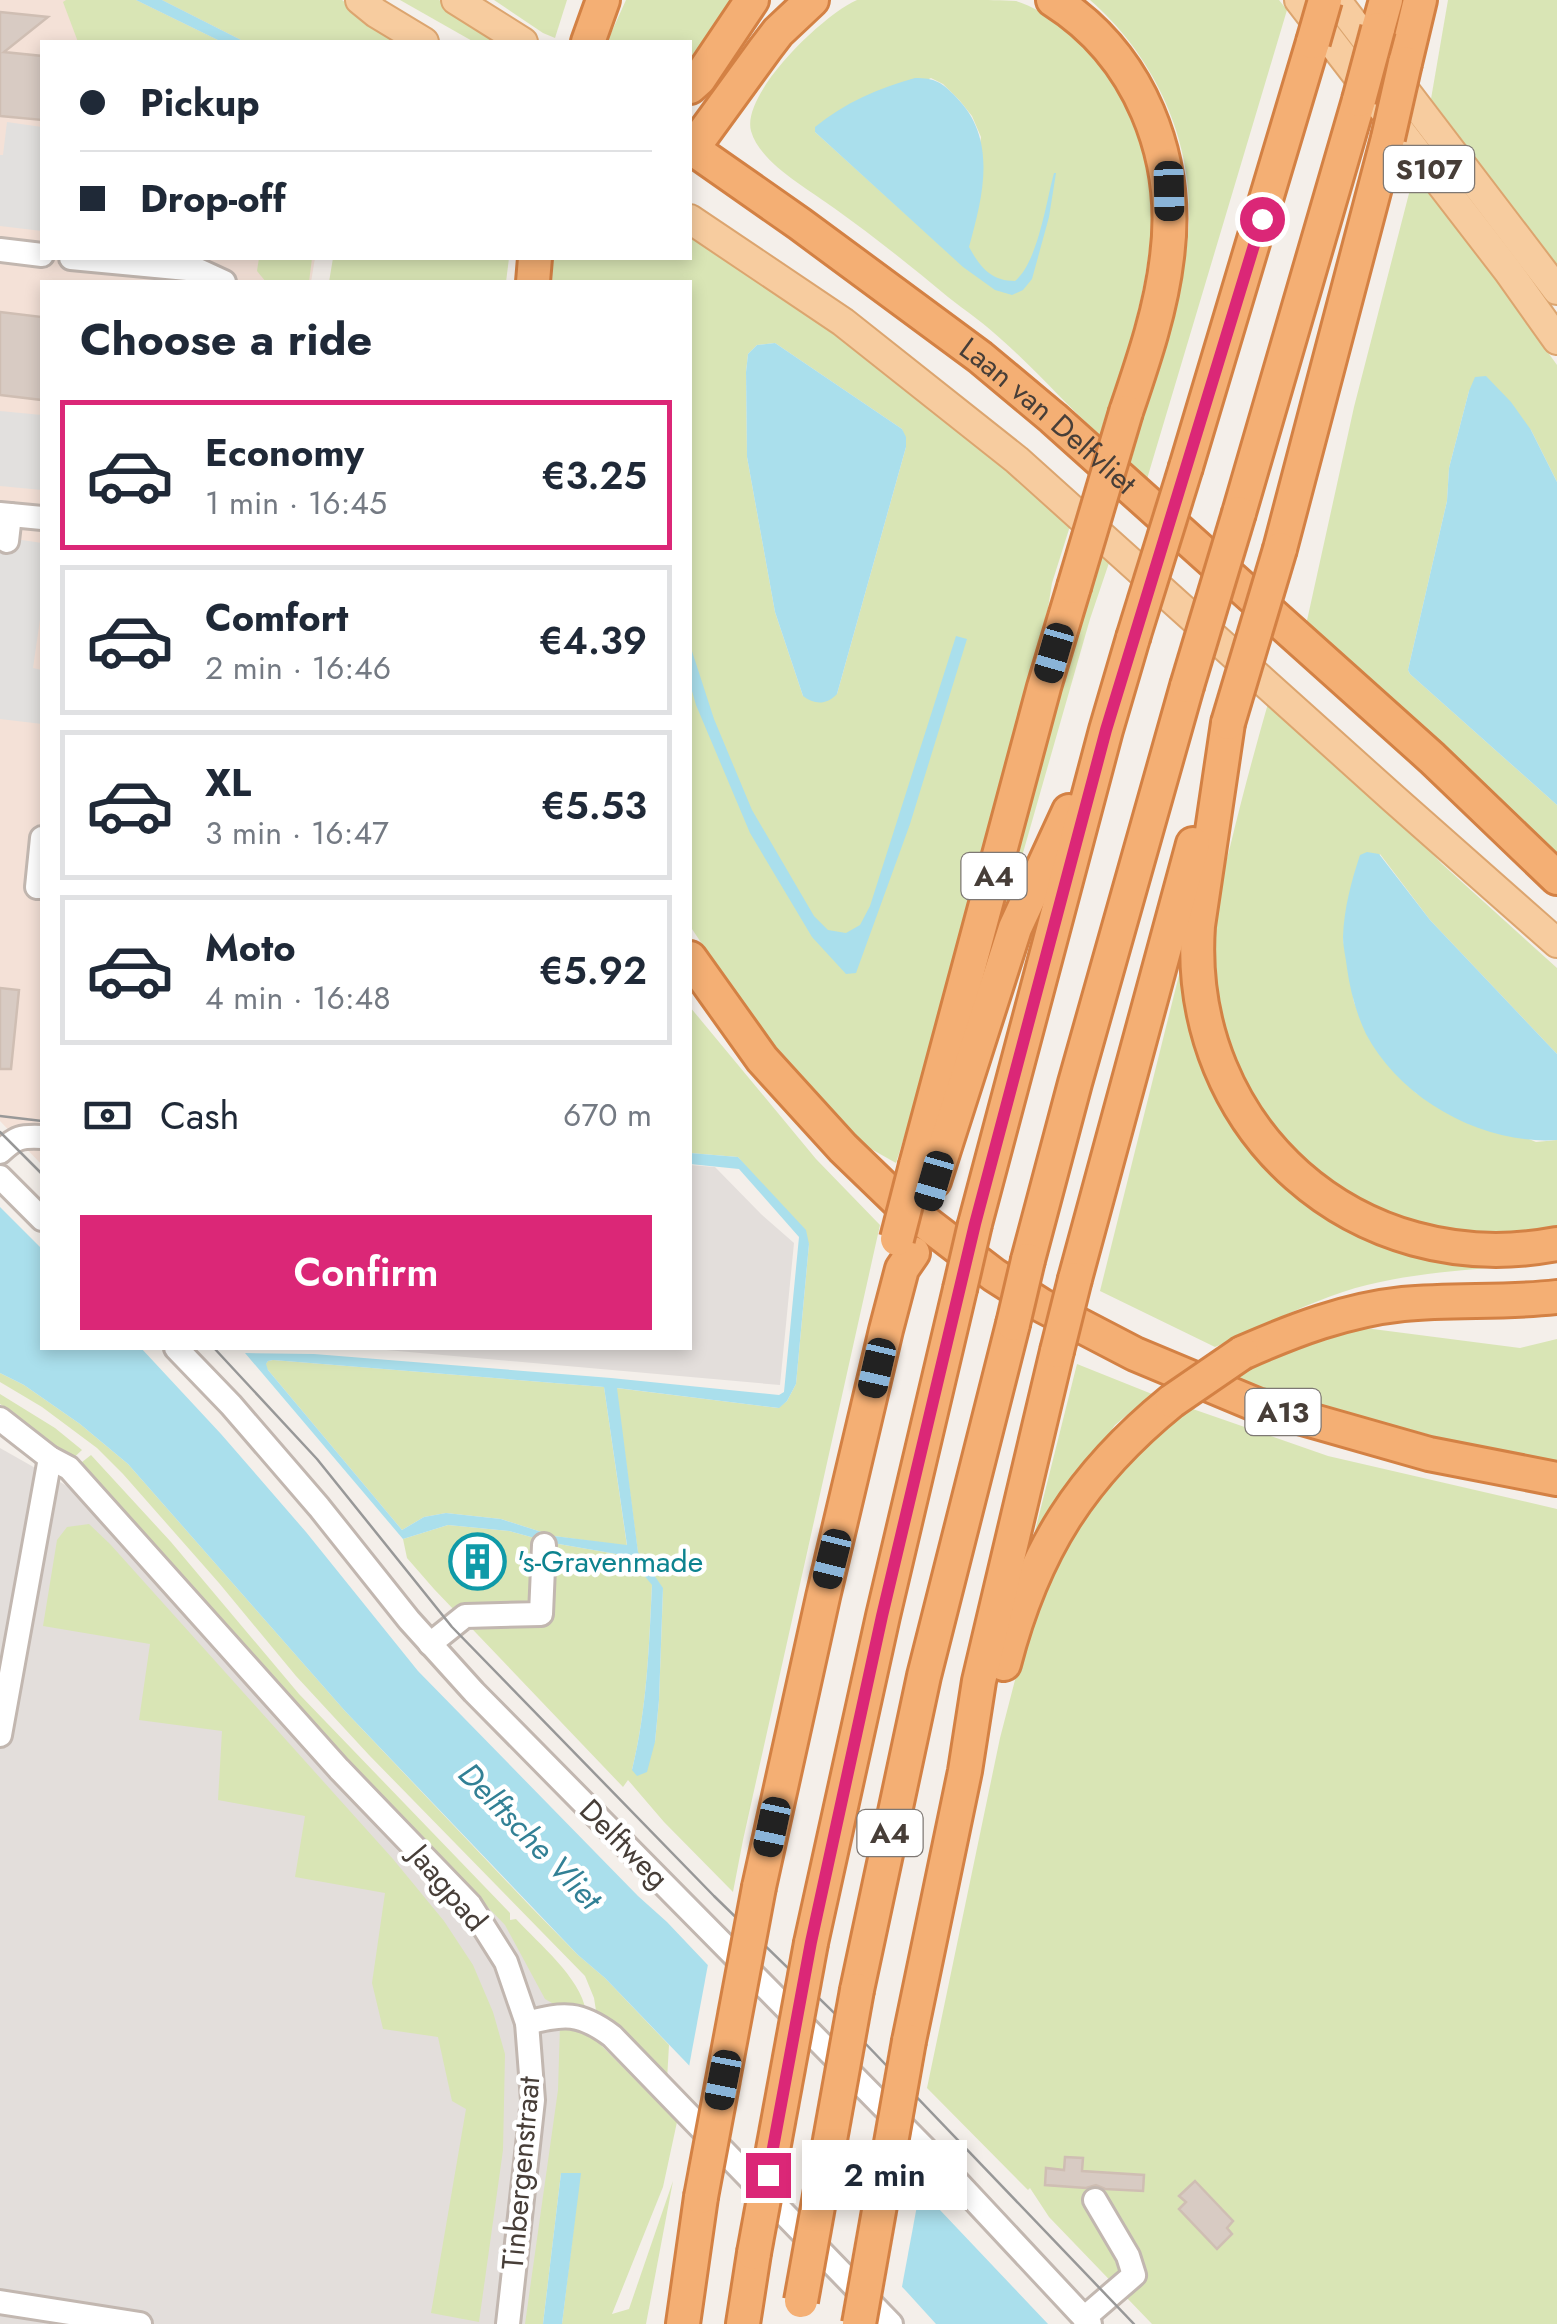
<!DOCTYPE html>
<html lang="en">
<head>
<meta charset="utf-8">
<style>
  body { margin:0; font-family:Jost,sans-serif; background:#f2f2f3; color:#1f2937; height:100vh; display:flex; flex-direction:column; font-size:38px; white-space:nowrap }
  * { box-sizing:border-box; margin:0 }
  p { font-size:32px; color:#747a83 }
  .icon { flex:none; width:55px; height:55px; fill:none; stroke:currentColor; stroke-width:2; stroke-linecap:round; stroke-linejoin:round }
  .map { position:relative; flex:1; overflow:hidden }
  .details { position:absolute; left:40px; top:280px; width:652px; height:1070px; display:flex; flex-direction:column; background:#fff; border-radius:0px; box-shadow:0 5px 15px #0003 }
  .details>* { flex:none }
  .banner { position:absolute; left:40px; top:40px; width:652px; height:220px; border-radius:0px; box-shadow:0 5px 15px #0003; display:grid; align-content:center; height:220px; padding:0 40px; background:#fff }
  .end { position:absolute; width:45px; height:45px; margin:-22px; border:12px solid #db2777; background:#fff; box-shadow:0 0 0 5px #fff }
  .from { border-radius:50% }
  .bubble { position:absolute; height:70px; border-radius:0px; background:#fff; box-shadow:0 5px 15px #0003; font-size:32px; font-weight:600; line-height:70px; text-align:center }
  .car { position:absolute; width:30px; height:60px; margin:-30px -15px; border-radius:12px; box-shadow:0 0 8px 2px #0007; background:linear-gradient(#222 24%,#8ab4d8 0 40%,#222 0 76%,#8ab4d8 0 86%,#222 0) }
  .banner b { display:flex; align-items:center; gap:35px; height:95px; font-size:38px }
  .banner b+b { border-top:2px solid #e0e1e3 }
  .banner i { width:25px; height:25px; background:#1f2937 }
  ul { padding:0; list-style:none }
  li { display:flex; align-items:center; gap:30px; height:150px; margin:0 20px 15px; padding:0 20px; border:5px solid #e0e1e3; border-radius:0px }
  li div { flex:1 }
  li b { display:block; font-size:38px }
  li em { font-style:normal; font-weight:600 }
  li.current { border-color:#db2777 }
  li>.icon { width:90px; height:90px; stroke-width:1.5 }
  h2 { padding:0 40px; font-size:45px; line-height:120px }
  .pay { display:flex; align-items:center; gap:25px; height:110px; padding:0 40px; font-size:38px }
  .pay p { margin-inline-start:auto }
  .action { display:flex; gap:20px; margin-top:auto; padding:20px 40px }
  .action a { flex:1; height:115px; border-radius:0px; background:#db2777; color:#fff; font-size:40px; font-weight:600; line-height:115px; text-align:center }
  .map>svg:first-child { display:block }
  .commercial { fill:#f4e1d7 }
  .industrial { fill:#e3dedb }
  .green { fill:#d9e5b5; fill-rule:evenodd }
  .parking { fill:#e2e0de }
  .water { fill:#aadfec; fill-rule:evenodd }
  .pier { fill:#f4efea }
  .building { fill:#d8cbc3; stroke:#cfbeb3; stroke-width:2.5 }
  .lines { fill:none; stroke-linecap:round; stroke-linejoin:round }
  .minor-casing { stroke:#c2b7b0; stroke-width:28 }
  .major-casing { stroke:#dca56f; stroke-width:32 }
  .highway-casing { stroke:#d38144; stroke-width:38 }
  .minor { stroke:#fff; stroke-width:22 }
  .major { stroke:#f7cc9f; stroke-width:28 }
  .highway { stroke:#f4af74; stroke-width:32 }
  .tram { stroke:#989898; stroke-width:2.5 }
  .highway-bridge-casing { stroke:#d38144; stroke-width:38; stroke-linecap:butt }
  .highway-bridge { stroke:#f4af74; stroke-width:32 }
  .route { stroke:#db2777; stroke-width:12 }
  .labels { text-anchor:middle; stroke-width:9; stroke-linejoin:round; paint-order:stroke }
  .shield { fill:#fff; stroke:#7e7874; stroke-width:2.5 }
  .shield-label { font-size:28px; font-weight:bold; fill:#473e38 }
  .street-label { font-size:30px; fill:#473e38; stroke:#fff }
  .culture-label { font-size:30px; fill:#0d838f; stroke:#fff; text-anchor:start }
  .water-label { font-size:32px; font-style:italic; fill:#328095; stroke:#fff }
</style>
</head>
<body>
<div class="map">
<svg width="1557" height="2324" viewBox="0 0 1557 2324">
  <rect width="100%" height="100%" fill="#f4efea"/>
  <!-- commercial -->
  <path class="commercial" d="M0 0H199L285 42H42V258H315L311 282H42V1165L0 1121Z"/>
  <!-- industrial -->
  <g class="industrial">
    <path d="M690 1165 715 1167 761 1214 794 1243 780 1385 364 1348H690Z"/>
    <path d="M0 1448 97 1503 576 1996 533 2324H0Z"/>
  </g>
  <!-- green -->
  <g class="green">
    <path d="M66 0H136L222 42H78L63 2Z"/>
    <path d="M162 0H342L380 29 394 42H245Z"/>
    <path d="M400 0H439L504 42H474Z"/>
    <path d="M494 0H567L555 38 543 33Z"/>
    <path d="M626 0H737L690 68V42H607Z"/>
    <path d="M857 0C895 0 933 0 971 0 985 0 1003 0 1016 1 1050 12 1078 39 1100 66 1192 179 1139 312 1101 436 1066 405 1036 370 1002 340 985 324 966 311 948 297 911 266 873 236 834 208 808 189 760 163 751 131 741 93 824 14 857 0ZM931 78 943 84 960 101 972 116 981 137 963 266 815 132Z"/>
    <path d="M1090 0H1279L1287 10 1147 479 1122 456C1135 415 1149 374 1162 333 1172 301 1185 270 1188 237 1197 148 1157 58 1090 0Z"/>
    <path d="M1448 0H1557V266L1431 99Z"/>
    <path d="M1414 174 1483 262 1557 365V482L1531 430 1469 391 1449 468 1447 501 1408 670 1410 674 1557 805V857L1306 625 1354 407Z"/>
    <path d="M690 233 849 339 1071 523 1052 583 1048 608 915 1102 896 1163 864 1145 839 1123 758 1028 690 926V282H552L553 258H690ZM775 343 902 429 906 447 837 694 803 696 775 612 747 457 746 372 748 354 757 345Z"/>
    <path d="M259 258H312L309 282H266L257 271Z"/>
    <path d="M333 258H509L506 282H329Z"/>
    <path d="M1101 548 1111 557 1090 619 951 1104 1012 837Z"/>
    <path d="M1269 700 1382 801 1442 864 1557 968V1054L1430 920 1380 854 1343 939 1354 1002 1367 1034 1383 1058 1416 1093 1536 1142 1557 1140V1225C1525 1232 1492 1237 1459 1232 1338 1214 1239 1125 1218 1003 1215 986 1210 968 1211 951 1212 915 1221 881 1230 847 1242 797 1255 749 1269 700Z"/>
    <path d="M1185 951 1183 977 1191 1026 1208 1082 1241 1133 1280 1178 1484 1261 1552 1262C1490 1269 1428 1270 1367 1285 1314 1298 1265 1326 1215 1347L1100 1291Z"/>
    <path d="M690 1007 816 1159 880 1225 743 1840 733 1892 664 1822 628 1780 623 1787 434 1589 407 1558 403 1539 448 1525 509 1531 553 1543 628 1556 652 1584C649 1647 647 1709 632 1770L655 1742 659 1700 663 1589 638 1553 616 1388 778 1408 787 1401 796 1384 809 1244 738 1157 690 1153Z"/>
    <path d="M1365 1328 1520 1348 1557 1339V1464L1452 1441 1225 1379 1278 1353 1308 1342Z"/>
    <path d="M273 1360 604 1387 627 1546 554 1536 501 1519 446 1513 424 1517 402 1530 268 1370 265 1365 268 1361Z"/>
    <path d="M1077 1364 1152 1394 1115 1425 1032 1543Z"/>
    <path d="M0 1373 24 1385 80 1424 128 1464 345 1711 530 1906 578 1955 605 1978 669 2045 667 2080 597 2017 594 1998 585 1976 369 1755 296 1676 219 1583 123 1474 97 1448 42 1407 0 1382Z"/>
    <path d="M0 1394 55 1428 82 1450 68 1463 60 1456 55 1446 15 1421 17 1415 0 1404Z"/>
    <path d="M1187 1407 1328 1456 1557 1509V2324H1152L1049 2217 1030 2188 1028 2190 927 2088 1000 1738 1022 1653 1052 1569 1088 1506 1147 1440Z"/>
    <path d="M91 1455 171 1542 299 1694 510 1913V1920L516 1919C539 1944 580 1977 586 2011L559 2007 545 1999 505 1925 250 1660 77 1466Z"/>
    <path d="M89 1524 110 1544 393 1859 444 1921 473 1965 493 2012 505 2054 503 2150 479 2322 431 2313 466 2109 452 2101 438 2037 383 2029 372 1983 385 1893 295 1877 305 1816 218 1800 222 1731 139 1720 150 1644 43 1626 57 1540 67 1527Z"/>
    <path d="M560 2025 587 2031 677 2122 663 2187 612 2314 629 2309 673 2181 646 2324H562L580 2173H561L543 2324H525L558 2090Z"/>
  </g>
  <!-- parking -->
  <g class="parking">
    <path d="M7 122 42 127V231L0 226V155H3Z"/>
    <path d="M0 411 42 415V490L0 486Z"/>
    <path d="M22 540 42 543V606L33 668 42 670V724L0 719V545Z"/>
  </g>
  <!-- water -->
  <g class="water">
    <path d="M136 0H162L245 42H222Z"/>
    <path d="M915 78C935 78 942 82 956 97 998 139 983 196 969 247 980 267 991 281 1015 281 1038 262 1046 202 1054 173H1056L1049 217 1032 279 1023 290 1012 295 995 290 963 267 815 132V127C844 103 879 88 915 78Z"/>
    <path d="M775 343 902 429 906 437V447L837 694C827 705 814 705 803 696L775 612 747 457 746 372 748 354 757 345Z"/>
    <path d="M1486 376 1511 402 1531 430 1557 482V805L1410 674 1408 670 1447 501 1449 468 1469 391 1475 377Z"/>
    <path d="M956 636 967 639 910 824 856 973 846 974 812 937 750 833 696 705 690 684V645L714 719 752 810 814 916 828 930 846 933 860 925 870 906Z"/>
    <path d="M1367 852 1379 854 1430 920 1557 1054V1140C1483 1145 1401 1100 1366 1034 1356 1013 1350 990 1347 968 1346 958 1343 947 1343 937 1344 909 1351 882 1360 855Z"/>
    <path d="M690 1153 738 1157 806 1230 809 1244 796 1384 787 1401 779 1408 617 1388 638 1552 663 1588 659 1700 655 1742 647 1772 637 1776 632 1770C647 1709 649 1647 652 1585L628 1556 553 1543 509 1531 448 1525 403 1539 245 1353 314 1354 611 1378 779 1395 784 1392 799 1237 739 1169 690 1164ZM273 1360 604 1387 627 1545 554 1536 501 1519 446 1513 424 1517 402 1530 268 1370 266 1364 268 1361Z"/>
    <path d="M0 1207 42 1249V1348H141L221 1434 306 1532 418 1671 638 1896 667 1922 1048 2324H936L906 2291 605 1978 578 1955 345 1711 128 1464 80 1424 24 1385 0 1373Z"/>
    <path d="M561 2173H581L562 2324H543Z"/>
  </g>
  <!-- pier -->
  <path class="pier" d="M709 1959 921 2184 901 2292 688 2072Z"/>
  <!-- building -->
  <g class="building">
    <path d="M0 12 48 17 4 52 42 56V120L0 116Z"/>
    <path d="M0 312 42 317V400L0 395Z"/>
    <path d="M0 988 19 990 11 1069H0Z"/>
    <path d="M459 1545 500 1548 497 1578 456 1575Z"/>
    <path d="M1065 2157 1083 2158 1082 2171 1144 2175 1143 2191 1105 2189 1096 2185 1086 2188 1045 2185 1046 2168 1064 2170Z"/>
    <path d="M1195 2181 1233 2221 1227 2228 1232 2234 1217 2249 1179 2209 1186 2202 1179 2196Z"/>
  </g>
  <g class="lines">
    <defs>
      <g id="minor">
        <path d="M0 250 42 255"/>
        <path d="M71 258 198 270 224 282"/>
        <path d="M0 514 42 518"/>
        <path d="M7 541 10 515"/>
        <path d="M42 838 37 887H42"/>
        <path d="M0 1152C16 1137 21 1136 42 1137"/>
        <path d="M0 1177 42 1219"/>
        <path d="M176 1348 231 1405 319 1507 409 1620 474 1692 948 2172 1090 2324"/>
        <path d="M0 1419 50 1458 69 1468 339 1769 470 1905 506 1962 527 2023 533 2100 508 2324"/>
        <path d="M430 1644 465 1616 541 1614 544 1545"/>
        <path d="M0 1735 50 1458"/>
        <path d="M527 2023C564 2013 580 2012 612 2036L891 2324"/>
        <path d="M0 2302 140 2324"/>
        <path d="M1084 2318 1134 2275 1128 2256 1095 2200"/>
      </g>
      <g id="major">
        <path d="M360 0 376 13 424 42"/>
        <path d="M456 0 523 42"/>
        <path d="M1299 0 1508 271 1557 340"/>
        <path d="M1336 0 1557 290"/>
        <path d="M690 219 843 322 1017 460 1394 799 1557 943"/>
      </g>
      <g id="highway">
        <path d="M1053 0C1140 55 1180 157 1167 257 1161 310 1143 362 1126 412"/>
        <path d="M1378 29 1386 0"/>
        <path d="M588 42 603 0"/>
        <path d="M1405 63 1420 0"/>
        <path d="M690 87 699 79 752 0"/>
        <path id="s1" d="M690 147 800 224 980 357 1053 418 1432 758 1557 878"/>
        <path d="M690 152 765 49 778 32 812 0"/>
        <path d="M533 282 535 258"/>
        <path d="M1186 467 1313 42"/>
        <path d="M1239 513 1359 100"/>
        <path d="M1280 549 1388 138"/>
        <path d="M1228 723 1198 926C1184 1129 1357 1282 1557 1244"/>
        <path d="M690 958 762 1059 843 1148 900 1203 994 1275 1041 1305 1135 1354 1257 1405 1429 1454 1557 1479"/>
        <path d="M916 1165 1044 687 1074 587"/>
        <path d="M934 1181 1015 928 1069 811"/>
        <path d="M975 1224 1106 730 1133 638"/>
        <path d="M1028 1260 1075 1083 1187 686"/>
        <path d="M1075 1279 1193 844"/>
        <path d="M1242 1353C1294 1330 1346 1310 1403 1304 1454 1299 1506 1303 1557 1297"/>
        <path d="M1004 1664C1033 1551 1081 1475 1172 1401"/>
        <path d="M759 1887 823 1597 886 1330 902 1269 913 1253"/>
        <path d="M811 1943 883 1616 960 1289"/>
        <path d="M857 1990 924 1676 1013 1324"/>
        <path d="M909 2041 965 1771 979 1681 1057 1351"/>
        <path d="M683 2324 701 2197"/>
        <path d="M743 2324 754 2253"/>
      </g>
    </defs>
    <!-- minor casing -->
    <use href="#minor" class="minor-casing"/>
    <!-- major casing -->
    <use href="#major" class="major-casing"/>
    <!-- highway casing -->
    <use href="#highway" class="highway-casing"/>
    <!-- minor -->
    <use href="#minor" class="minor"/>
    <!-- major -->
    <use href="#major" class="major"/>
    <!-- highway -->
    <use href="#highway" class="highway"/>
    <!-- tram -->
    <g class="tram">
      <path d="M0 1116 42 1121"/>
      <path d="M0 1132 42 1174"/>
      <path d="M214 1348 317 1459 452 1627 714 1896 862 2040 1134 2324"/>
    </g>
    <defs>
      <g id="highway-bridge">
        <path d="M1313 42 1325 0"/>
        <path d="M1359 100 1378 29"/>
        <path d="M1388 138 1405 63"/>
        <path d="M1074 587 1126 412"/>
        <path d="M1133 638 1186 467"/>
        <path d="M1187 686 1239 513"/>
        <path d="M1228 723 1280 549"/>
        <path d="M897 1239 916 1165"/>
        <path d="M960 1289 975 1224"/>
        <path d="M1013 1324 1028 1260"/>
        <path d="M1057 1351 1075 1279"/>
        <path d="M1172 1401 1242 1353"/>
        <path d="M701 2197 759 1887"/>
        <path d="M754 2253 811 1943"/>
        <path d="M801 2301 857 1990"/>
        <path d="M859 2324 909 2041"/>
      </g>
    </defs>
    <!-- highway-bridge casing -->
    <use href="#highway-bridge" class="highway-bridge-casing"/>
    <!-- highway-bridge -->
    <use href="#highway-bridge" class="highway-bridge"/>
  </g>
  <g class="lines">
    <!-- route -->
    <path class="route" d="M768 2175 811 1942 882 1616 975 1224 1106 730 1262 219"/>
  </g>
  <!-- icons -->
  <defs>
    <symbol id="building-ring" viewBox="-11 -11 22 22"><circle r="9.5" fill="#fff" stroke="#0f9aa8" stroke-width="1.5"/><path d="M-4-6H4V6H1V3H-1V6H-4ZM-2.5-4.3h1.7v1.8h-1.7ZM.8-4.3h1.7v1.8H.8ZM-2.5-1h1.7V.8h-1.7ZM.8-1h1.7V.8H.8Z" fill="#0f9aa8"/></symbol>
  </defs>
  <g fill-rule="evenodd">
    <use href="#building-ring" x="446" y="1530" width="63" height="63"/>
  </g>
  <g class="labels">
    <!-- shield labels -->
    <g class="shield">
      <rect x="1384" y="146" width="90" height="46" rx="8"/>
      <rect x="961.5" y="853" width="65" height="46" rx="8"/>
      <rect x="1245.5" y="1389" width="75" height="46" rx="8"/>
      <rect x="857.5" y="1810" width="65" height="46" rx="8"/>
    </g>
    <g class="shield-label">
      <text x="1429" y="179">S107</text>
      <text x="994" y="886">A4</text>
      <text x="1283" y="1422">A13</text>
      <text x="890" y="1843">A4</text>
    </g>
    <!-- street labels -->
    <g class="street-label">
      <text dy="10" stroke="none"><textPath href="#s1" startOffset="448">Laan van Delfvliet</textPath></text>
      <text transform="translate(624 1844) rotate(45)" y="10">Delftweg</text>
      <text transform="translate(448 1888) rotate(50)" y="10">Jaagpad</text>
      <text transform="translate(521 2173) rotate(-85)" y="10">Tinbergenstraat</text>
    </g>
    <!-- culture labels -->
    <g class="culture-label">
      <text x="517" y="1572">'s-Gravenmade</text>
    </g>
    <!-- water labels -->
    <g class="water-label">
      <text transform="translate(530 1836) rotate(46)" y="11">Delftsche Vliet</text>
    </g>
  </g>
</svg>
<i class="end from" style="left:1262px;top:219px"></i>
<i class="end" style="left:768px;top:2175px"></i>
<div class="bubble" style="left:802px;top:2140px;width:165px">2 min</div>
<i class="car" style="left:1169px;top:191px;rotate:179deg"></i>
<i class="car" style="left:1054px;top:653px;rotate:196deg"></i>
<i class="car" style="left:934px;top:1181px;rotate:196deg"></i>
<i class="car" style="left:877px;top:1368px;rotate:193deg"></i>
<i class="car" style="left:832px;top:1559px;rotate:194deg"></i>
<i class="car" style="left:772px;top:1827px;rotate:192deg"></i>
<i class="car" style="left:723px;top:2080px;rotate:191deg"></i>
<div class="banner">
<b><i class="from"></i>Pickup</b>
<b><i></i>Drop-off</b>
</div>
<section class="details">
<h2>Choose a ride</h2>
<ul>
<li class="current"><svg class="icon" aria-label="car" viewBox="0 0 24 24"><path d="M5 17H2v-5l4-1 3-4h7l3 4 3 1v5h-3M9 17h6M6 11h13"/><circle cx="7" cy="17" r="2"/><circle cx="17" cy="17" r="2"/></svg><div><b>Economy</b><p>1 min · 16:45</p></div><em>€3.25</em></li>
<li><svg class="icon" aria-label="car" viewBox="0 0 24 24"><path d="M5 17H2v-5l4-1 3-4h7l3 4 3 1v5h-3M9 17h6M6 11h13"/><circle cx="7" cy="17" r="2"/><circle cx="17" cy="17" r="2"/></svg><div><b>Comfort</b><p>2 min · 16:46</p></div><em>€4.39</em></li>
<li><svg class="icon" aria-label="car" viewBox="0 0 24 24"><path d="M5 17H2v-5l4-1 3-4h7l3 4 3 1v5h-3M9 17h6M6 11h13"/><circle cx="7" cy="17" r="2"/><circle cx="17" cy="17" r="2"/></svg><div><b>XL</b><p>3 min · 16:47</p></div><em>€5.53</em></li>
<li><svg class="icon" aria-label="car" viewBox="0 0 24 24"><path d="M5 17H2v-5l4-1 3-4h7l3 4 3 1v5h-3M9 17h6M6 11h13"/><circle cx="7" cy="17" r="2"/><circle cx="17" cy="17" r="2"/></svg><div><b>Moto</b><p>4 min · 16:48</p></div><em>€5.92</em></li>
</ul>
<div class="pay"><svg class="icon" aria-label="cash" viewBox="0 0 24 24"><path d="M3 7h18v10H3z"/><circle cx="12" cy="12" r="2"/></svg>Cash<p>670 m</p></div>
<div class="action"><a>Confirm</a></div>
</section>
</div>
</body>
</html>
